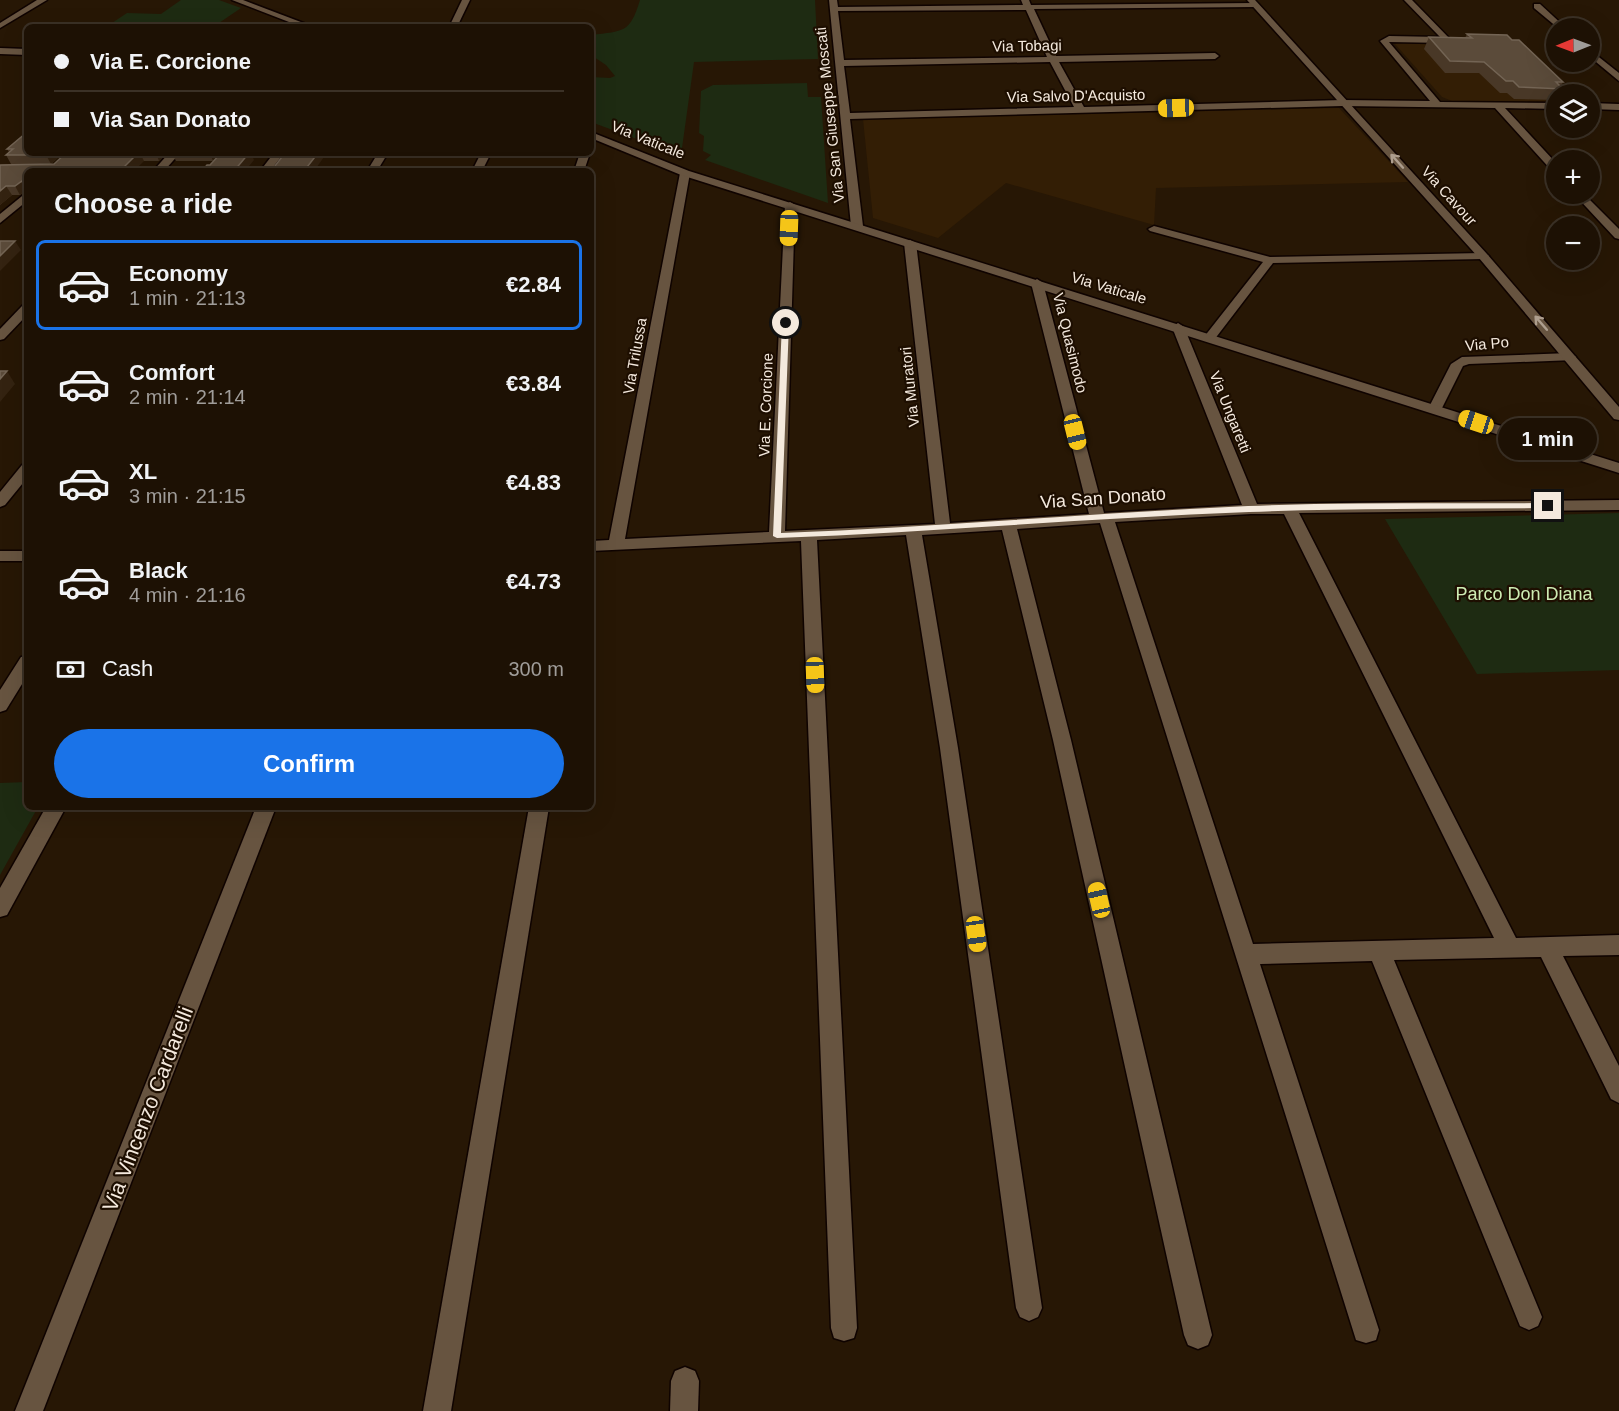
<!DOCTYPE html>
<html lang="en">
<head>
<meta charset="utf-8">
<style>
  body { margin:0; font-family:Helvetica,sans-serif; background:#251a0e; color:#f1f3f6; height:100vh; display:flex; flex-direction:column; font-size:22px; white-space:nowrap }
  * { box-sizing:border-box; margin:0 }
  p { font-size:20px; color:#a09d9a }
  .icon { flex:none; width:33px; height:33px; fill:none; stroke:currentColor; stroke-width:2; stroke-linecap:round; stroke-linejoin:round }
  .map { position:relative; flex:1; overflow:hidden }
  .drawer { position:absolute; left:24px; top:168px; width:570px; height:642px; display:flex; flex-direction:column; background:#1d1104; border-radius:9px; box-shadow:0 6px 24px #0002,0 0 0 2px #3b3126 }
  .drawer>* { flex:none }
  .hud { position:absolute; left:24px; top:24px; width:570px; height:132px; border-radius:9px; box-shadow:0 6px 24px #0002,0 0 0 2px #3b3126; display:grid; align-content:center; height:132px; padding:0 30px; background:#1d1104 }
  .needle { width:39px; rotate:269deg }
  .buttons { position:absolute; left:1546px; top:18px; display:grid; gap:12px }
  .buttons a { display:grid; place-items:center; width:54px; height:54px; border-radius:50%; background:#1d1104; box-shadow:0 6px 24px #0002,0 0 0 2px #3b3126; font-size:30px }
  .end { position:absolute; width:27px; height:27px; margin:-14px; border:8px solid #f4e9dd; background:#111; box-shadow:0 0 0 3px #111 }
  .from { border-radius:50% }
  .bubble { position:absolute; height:42px; border-radius:21px; background:#1d1104; box-shadow:0 6px 24px #0002,0 0 0 2px #3b3126; font-size:20px; font-weight:700; line-height:42px; text-align:center }
  .car { position:absolute; width:18px; height:36px; margin:-18px -9px; border-radius:8px; box-shadow:0 0 4px 2px #0007; background:linear-gradient(#f5c518 24%,#345 0 40%,#f5c518 0 76%,#345 0 86%,#f5c518 0) }
  .hud b { display:flex; align-items:center; gap:21px; height:57px; font-size:22px }
  .hud b+b { border-top:2px solid #3b3126 }
  .hud i { width:15px; height:15px; background:#f1f3f6 }
  ul { padding:0; list-style:none }
  li { display:flex; align-items:center; gap:18px; height:90px; margin:0 12px 9px; padding:0 18px; border:3px solid transparent; border-radius:9px }
  li div { flex:1 }
  li b { display:block; font-size:22px }
  li em { font-style:normal; font-weight:700 }
  li.selected { border-color:#1a73e8 }
  li>.icon { width:54px; height:54px; stroke-width:1.5 }
  h2 { padding:0 30px; font-size:27px; line-height:72px }
  .pay { display:flex; align-items:center; gap:15px; height:66px; padding:0 30px; font-size:22px }
  .pay p { margin-inline-start:auto }
  .primary-button { display:flex; gap:12px; margin-top:auto; padding:12px 30px }
  .primary-button a { flex:1; height:69px; border-radius:36px; background:#1a73e8; color:#fff; font-size:24px; font-weight:700; line-height:69px; text-align:center }
  .map>svg:first-child { display:block }
  .built { fill:#331e05 }
  .green { fill:#1e2b12 }
  .lines { fill:none; stroke-linecap:round; stroke-linejoin:round }
  .minor-casing { stroke:#0f0300; stroke-width:3 }
  .tertiary-casing { stroke:#0f0300; stroke-width:3 }
  .minor { fill:#675440; fill-rule:evenodd }
  .tertiary { fill:#675440; fill-rule:evenodd }
  .wall { fill:#493827 }
  .shaded-wall { fill:#342311 }
  .building { fill:#5b4b3a; stroke:#736454; stroke-width:1.5 }
  .oneway { stroke:#ae9e8e }
  .route { fill:#f4e9dd }
  .labels { text-anchor:middle; stroke-width:4.5; stroke-linejoin:round; paint-order:stroke }
  .far-street-label { font-size:15px; fill:#f4e9dd; stroke:#1d0e00 }
  .street-label { font-size:18px; fill:#f4e9dd; stroke:#1d0e00 }
  .park-label { font-size:18px; fill:#cdecb3; stroke:#1d0e00 }
  .near-street-label { font-size:21px; fill:#f4e9dd; stroke:#1d0e00 }
</style>
</head>
<body>
<div class="map">
<svg width="1619" height="1411" viewBox="0 0 1619 1411">
  <rect width="100%" height="100%" fill="#271705"/>
  <!-- built -->
  <g class="built">
    <path d="M1399 42 1520 44 1573 94H1557V102L1452 101 1442 97 1395 44Z"/>
    <path d="M1339 108 1408 182 1156 188 1154 225 1006 183 938 238 873 218 863 119Z"/>
  </g>
  <!-- green -->
  <g class="green">
    <path d="M181 0H219L241 8 213 27H106L127 13 161 14Z"/>
    <path d="M640 0H815L818 59 694 62 682 148 678 153 672 152 591 122V77L610 78 615 76 606 65 591 55V35C624 31 630 33 640 0Z"/>
    <path d="M807 83 808 97H821L828 203 705 160 711 155 703 151 704 136 699 133 701 91 713 85Z"/>
    <path d="M1619 513V670L1477 674 1385 519Z"/>
    <path d="M27 782V807H38L0 875V783Z"/>
  </g>
  <g class="lines">
    <defs>
      <g id="minor">
        <path d="M37 0H47L0 28V23Z"/>
        <path d="M462 0H470L457 27H449Z"/>
        <path d="M829 0H837L838 7 1023 5 1021 0H1029L1031 5 1255 3 1259 5 1255 7 1034 9 1056 56 1215 53 1219 56 1215 59 1059 62 1084 107 1342 100 1430 101 1380 41 1389 36 1440 37 1404 0H1412L1451 40 1447 43 1389 42 1440 102 1557 103V109L1505 108 1557 164V173L1553 172 1495 108 1342 106 850 119 863 226 857 229 851 226ZM1026 10 1047 57 844 60 838 11ZM1050 62 1074 107 850 113 844 66Z"/>
        <path d="M1534 4H1540L1566 28H1558L1534 8Z"/>
        <path d="M0 48 27 49V55L0 54Z"/>
        <path d="M1590 50 1619 73V81L1590 57Z"/>
        <path d="M1590 103 1619 104V110L1590 109Z"/>
        <path d="M169 153H180L164 171H153Z"/>
        <path d="M274 153H284L270 171H260Z"/>
        <path d="M378 153H388L377 171H367Z"/>
        <path d="M481 153H491L482 171H472Z"/>
        <path d="M580 153H590L584 171H574Z"/>
        <path d="M685 170 690 173 625 539 769 532 785 205 790 202 795 205 785 531 935 524 904 243 910 240 916 243 950 523 1089 514 1031 283 1037 279 1043 283 1104 513 1242 505 1172 327 1178 323 1184 327 1257 504 1619 500V510L1299 513 1516 938 1619 935V955L1563 956 1619 1066V1103L1611 1099 1541 957 1394 960 1542 1317 1538 1326 1529 1330 1520 1326 1372 961 1260 964 1379 1330 1376 1340 1366 1343 1356 1340 1100 523 1017 529 1071 740 1212 1335 1208 1345 1198 1349 1188 1345 1184 1335 1053 740 1002 530 922 535 958 748 1042 1308 1038 1317 1029 1321 1020 1317 1016 1308 940 748 906 535 817 540 857 1328 854 1338 844 1341 834 1338 831 1328 801 541 591 551V541L609 540 680 173ZM1251 514H1284L1494 938 1253 944 1115 522Z"/>
        <path d="M27 192V201L0 223V214Z"/>
        <path d="M1574 194H1584L1619 229V239L1615 238Z"/>
        <path d="M1154 226 1270 257 1483 253 1489 256 1483 259 1273 263 1214 340 1210 341 1204 337 1263 262 1150 231 1148 229Z"/>
        <path d="M27 304V315L4 339 0 340V329L23 305Z"/>
        <path d="M1570 353 1576 357 1575 360 1469 364 1463 366 1440 412H1430L1428 409 1451 364 1462 357Z"/>
        <path d="M27 463V478L5 505 0 507V492L22 465Z"/>
        <rect x="0" y="551" width="27" height="10"/>
        <path d="M27 656V676L6 710 0 712V690L21 657Z"/>
        <path d="M46 807H66L7 915 0 917V888Z"/>
        <path d="M256 807H276L43 1411H15Z"/>
        <path d="M529 807H549L451 1411H423Z"/>
        <path d="M685 1367 695 1371 699 1381 698 1411H670L671 1381 675 1371Z"/>
      </g>
      <g id="tertiary">
        <path d="M232 0H243L314 27H302Z"/>
        <path d="M1247 0H1255L1487 254 1619 407V420L1614 419 1479 258Z"/>
        <path d="M591 132 689 171 1619 463V473L681 175 591 138Z"/>
      </g>
    </defs>
    <!-- minor casing -->
    <use href="#minor" class="minor-casing"/>
    <!-- tertiary casing -->
    <use href="#tertiary" class="tertiary-casing"/>
    <!-- minor -->
    <use href="#minor" class="minor"/>
    <!-- tertiary -->
    <use href="#tertiary" class="tertiary"/>
  </g>
  <!-- wall -->
  <g class="wall">
    <path d="M1467 34 1563 82 1561 87 1563 89 1560 94H1557V100L1514 99 1507 93H1500L1479 73H1445L1424 49 1429 37 1465 38Z"/>
    <path d="M7 149 63 153 51 164H11L6 155 9 152Z"/>
    <path d="M66 153H167L159 161H144L27 171V191V190L20 195H12L0 205V165L54 164Z"/>
    <path d="M172 153H220L213 161H176Z"/>
    <path d="M285 153H371L369 157H324Z"/>
  </g>
  <!-- shaded-wall -->
  <g class="shaded-wall">
    <path d="M49 153H63L51 164 46 155Z"/>
    <path d="M138 153H140L144 161 134 171H120Z"/>
    <path d="M156 153H167L159 161Z"/>
    <path d="M210 153H220L213 161Z"/>
    <path d="M249 153H251L254 160 245 171H234Z"/>
    <path d="M318 153H323L324 157 314 171H304Z"/>
    <path d="M22 181 27 190 20 195 15 186Z"/>
    <path d="M6 186 12 195 0 205V191Z"/>
    <path d="M15 241 21 250 0 271V256Z"/>
    <path d="M7 371 15 384 0 402V379Z"/>
  </g>
  <!-- building -->
  <g class="building">
    <path d="M1467 34 1507 35 1512 40H1519L1563 82H1556L1563 89 1519 87 1513 81H1506L1484 62 1450 61 1429 37 1472 38Z"/>
    <path d="M27 132V153H49L46 155H6L13 149H7Z"/>
    <path d="M66 153H138L120 171H27V186H24L22 181 15 186H6L0 191V165L54 164Z"/>
    <path d="M221 153H249L234 171H202L207 165H210Z"/>
    <path d="M285 153H318L304 171H271Z"/>
    <path d="M0 241H15L0 256Z"/>
    <path d="M0 371H7L0 379Z"/>
  </g>
  <!-- one-way arrows -->
  <defs><path id="oneway-shaft" d="M-6 0H5M1.5-3L5.5 0L1.5 3" fill="none" stroke-width="1.6" stroke-linecap="round" stroke-linejoin="round" transform="scale(1.5)"/></defs>
  <g class="oneway">
    <use href="#oneway-shaft" transform="translate(1397 161) rotate(-132)"/>
    <use href="#oneway-shaft" transform="translate(1541 323) rotate(-131)"/>
  </g>
  <!-- route -->
  <path class="route" d="M786 321 789 323 781 533C937 527 1093 513 1248 506 1348 502 1448 504 1548 503L1552 506 1548 508C1448 509 1348 508 1249 512 1091 518 934 532 777 538L773 536 782 323Z"/>
  <g class="labels">
    <!-- far-street labels -->
    <g class="far-street-label">
      <text transform="translate(1027 46) rotate(-1)" y="5">Via Tobagi</text>
      <text transform="translate(1076 96) rotate(-1)" y="5">Via Salvo D'Acquisto</text>
      <text transform="translate(830 115) rotate(-96)" y="5">Via San Giuseppe Moscati</text>
      <text transform="translate(648 140) rotate(22)" y="5">Via Vaticale</text>
      <text transform="translate(1449 196) rotate(48)" y="5">Via Cavour</text>
      <text transform="translate(1109 288) rotate(17)" y="5">Via Vaticale</text>
      <text transform="translate(1070 343) rotate(76)" y="5">Via Quasimodo</text>
      <text transform="translate(1487 344) rotate(-5)" y="5">Via Po</text>
      <text transform="translate(635 356) rotate(-80)" y="5">Via Trilussa</text>
      <text transform="translate(910 387) rotate(-96)" y="5">Via Muratori</text>
      <text transform="translate(766 405) rotate(-88)" y="5">Via E. Corcione</text>
      <text transform="translate(1230 412) rotate(68)" y="5">Via Ungaretti</text>
    </g>
    <!-- street labels -->
    <g class="street-label">
      <text transform="translate(1103 498) rotate(-4)" y="6">Via San Donato</text>
    </g>
    <!-- park labels -->
    <g class="park-label">
      <text x="1524" y="600">Parco Don Diana</text>
    </g>
    <!-- near-street labels -->
    <g class="near-street-label">
      <text transform="translate(148 1109) rotate(-69)" y="7">Via Vincenzo Cardarelli</text>
    </g>
  </g>
</svg>
<div class="buttons">
<a><svg class="needle" viewBox="-14 -14 28 28"><path d="M0-13l5 13h-10z" fill="#e53935"/><path d="M0 13l5-13h-10z" fill="#a09d9a"/></svg></a>
<a><svg class="icon" aria-label="layers" viewBox="0 0 24 24"><path d="M12 4l9 5-9 5-9-5zM3 14l9 5 9-5"/></svg></a>
<a>+</a>
<a>−</a>
</div>
<i class="end from" style="left:786px;top:323px"></i>
<i class="end" style="left:1548px;top:506px"></i>
<div class="bubble" style="left:1498px;top:418px;width:99px">1 min</div>
<i class="car" style="left:1176px;top:108px;rotate:268deg"></i>
<i class="car" style="left:789px;top:228px;rotate:182deg"></i>
<i class="car" style="left:1476px;top:422px;rotate:288deg"></i>
<i class="car" style="left:1075px;top:432px;rotate:166deg"></i>
<i class="car" style="left:815px;top:675px;rotate:178deg"></i>
<i class="car" style="left:1099px;top:900px;rotate:347deg"></i>
<i class="car" style="left:976px;top:934px;rotate:172deg"></i>
<div class="hud">
<b><i class="from"></i>Via E. Corcione</b>
<b><i></i>Via San Donato</b>
</div>
<section class="drawer">
<h2>Choose a ride</h2>
<ul>
<li class="selected"><svg class="icon" aria-label="car" viewBox="0 0 24 24"><path d="M5 17H2v-5l4-1 3-4h7l3 4 3 1v5h-3M9 17h6M6 11h13"/><circle cx="7" cy="17" r="2"/><circle cx="17" cy="17" r="2"/></svg><div><b>Economy</b><p>1 min · 21:13</p></div><em>€2.84</em></li>
<li><svg class="icon" aria-label="car" viewBox="0 0 24 24"><path d="M5 17H2v-5l4-1 3-4h7l3 4 3 1v5h-3M9 17h6M6 11h13"/><circle cx="7" cy="17" r="2"/><circle cx="17" cy="17" r="2"/></svg><div><b>Comfort</b><p>2 min · 21:14</p></div><em>€3.84</em></li>
<li><svg class="icon" aria-label="car" viewBox="0 0 24 24"><path d="M5 17H2v-5l4-1 3-4h7l3 4 3 1v5h-3M9 17h6M6 11h13"/><circle cx="7" cy="17" r="2"/><circle cx="17" cy="17" r="2"/></svg><div><b>XL</b><p>3 min · 21:15</p></div><em>€4.83</em></li>
<li><svg class="icon" aria-label="car" viewBox="0 0 24 24"><path d="M5 17H2v-5l4-1 3-4h7l3 4 3 1v5h-3M9 17h6M6 11h13"/><circle cx="7" cy="17" r="2"/><circle cx="17" cy="17" r="2"/></svg><div><b>Black</b><p>4 min · 21:16</p></div><em>€4.73</em></li>
</ul>
<div class="pay"><svg class="icon" aria-label="cash" viewBox="0 0 24 24"><path d="M3 7h18v10H3z"/><circle cx="12" cy="12" r="2"/></svg>Cash<p>300 m</p></div>
<div class="primary-button"><a>Confirm</a></div>
</section>
</div>
</body>
</html>
